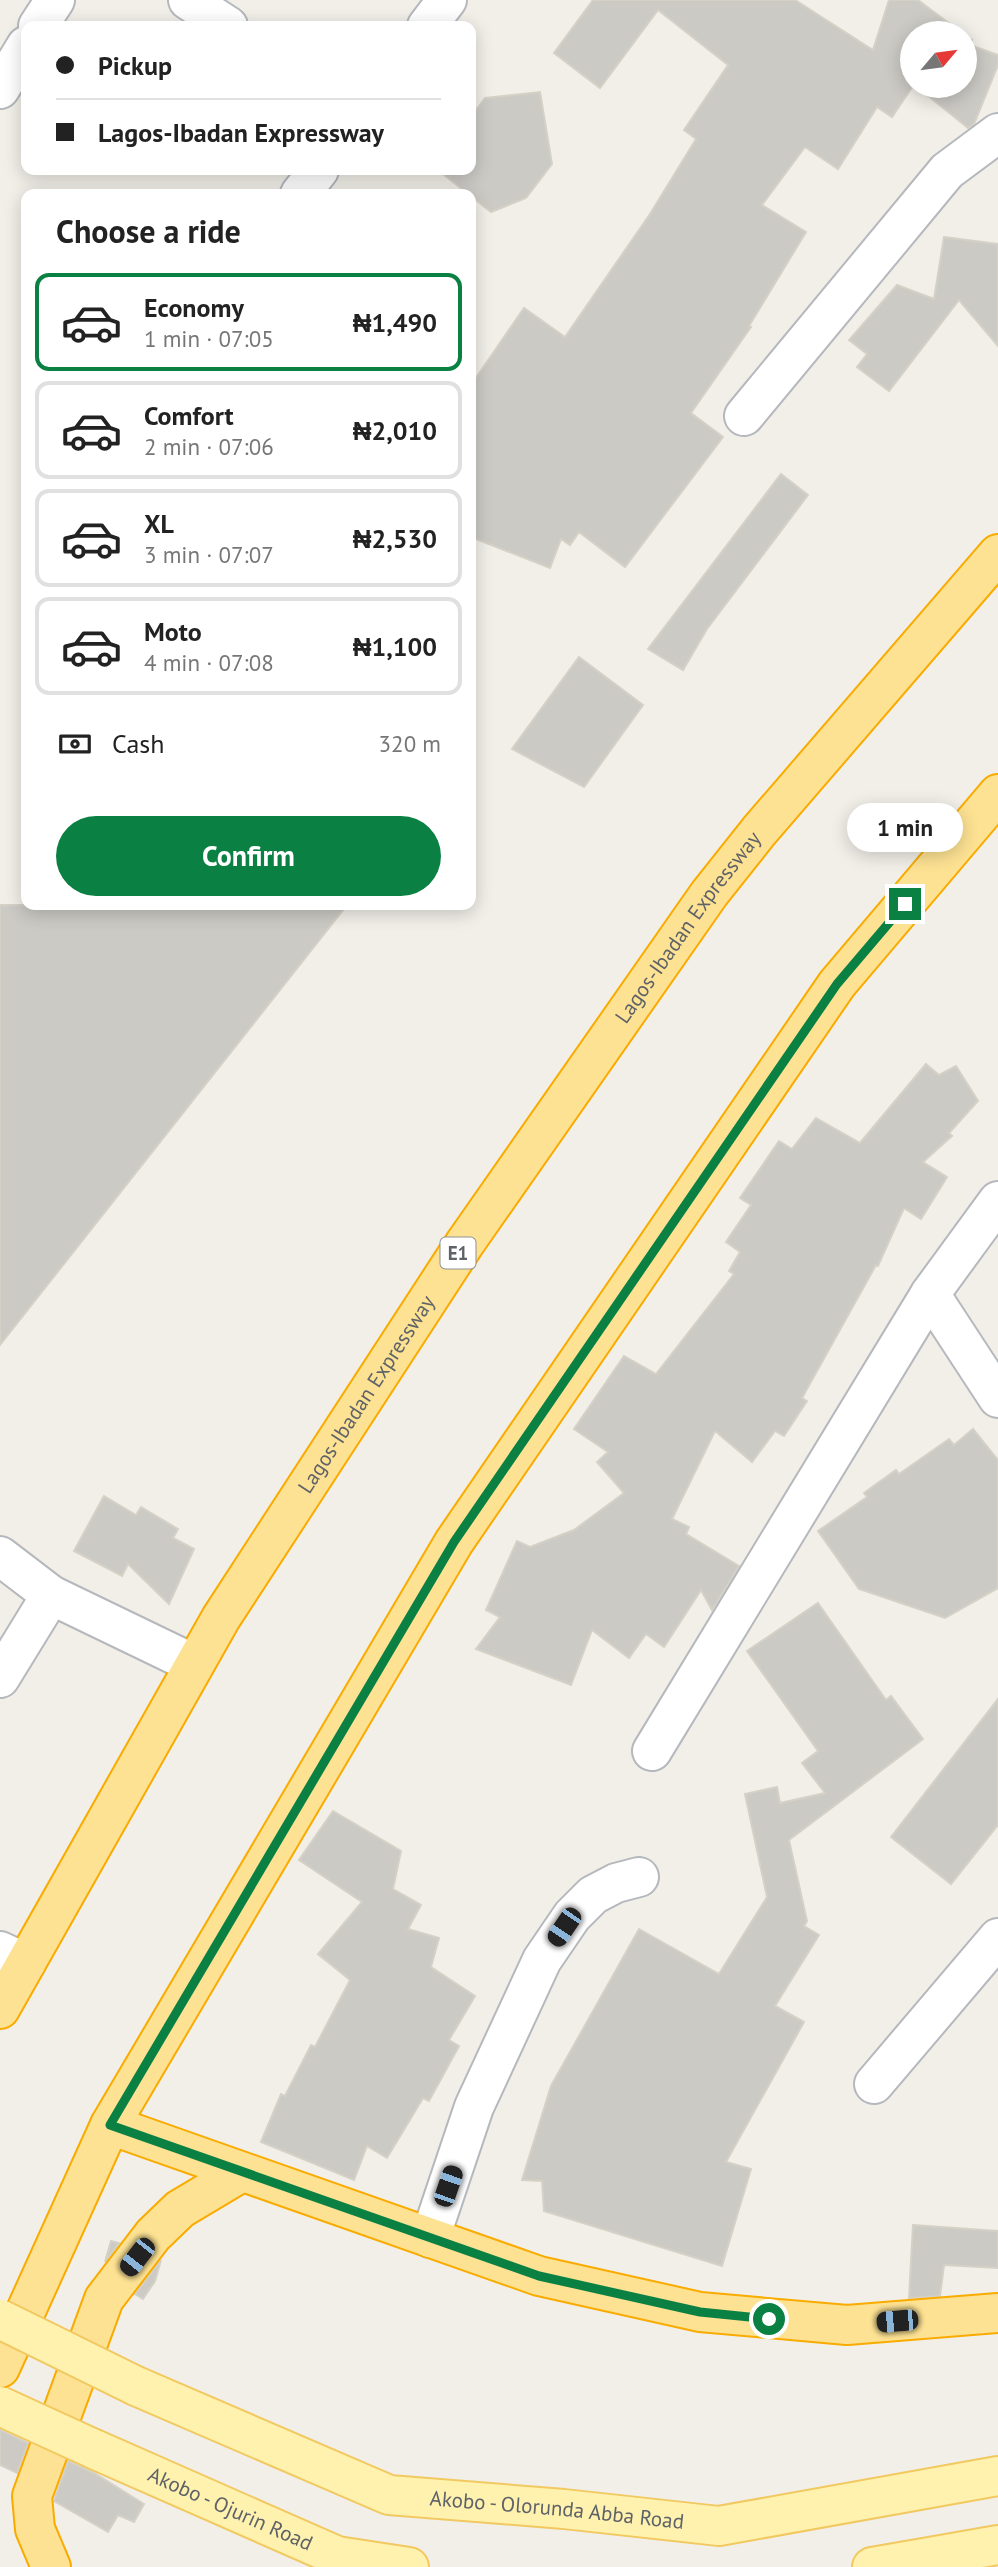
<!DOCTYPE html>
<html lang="en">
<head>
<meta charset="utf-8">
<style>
  body { margin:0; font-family:"PT Sans",sans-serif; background:#f2f2f2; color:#222; height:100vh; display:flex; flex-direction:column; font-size:26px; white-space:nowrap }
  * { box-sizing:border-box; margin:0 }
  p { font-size:23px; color:#767676 }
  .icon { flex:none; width:38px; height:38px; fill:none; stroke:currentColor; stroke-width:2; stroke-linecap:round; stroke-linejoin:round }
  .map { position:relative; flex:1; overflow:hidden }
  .sheet { position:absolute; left:21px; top:189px; width:455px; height:721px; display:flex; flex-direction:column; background:#fff; border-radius:14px; box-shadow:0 4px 18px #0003 }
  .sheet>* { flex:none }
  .hud { position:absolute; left:21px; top:21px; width:455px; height:154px; border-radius:14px; box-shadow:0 4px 18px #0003; display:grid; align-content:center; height:154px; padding:0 35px; background:#fff }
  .needle { width:46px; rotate:61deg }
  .tools { position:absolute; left:900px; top:21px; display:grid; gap:14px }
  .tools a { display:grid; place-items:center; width:77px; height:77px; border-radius:50%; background:#fff; box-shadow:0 4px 18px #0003; font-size:35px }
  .end { position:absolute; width:32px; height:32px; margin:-16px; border:9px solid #0b8043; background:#fff; box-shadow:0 0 0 4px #fff }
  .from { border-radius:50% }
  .bubble { position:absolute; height:49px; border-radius:24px; background:#fff; box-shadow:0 4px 18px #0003; font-size:23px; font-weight:800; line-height:49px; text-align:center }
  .car { position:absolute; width:21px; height:42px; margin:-21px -10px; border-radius:9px; box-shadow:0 0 5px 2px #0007; background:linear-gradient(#222 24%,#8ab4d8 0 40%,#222 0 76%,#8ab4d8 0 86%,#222 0) }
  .hud b { display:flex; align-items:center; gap:24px; height:66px; font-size:26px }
  .hud b+b { border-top:2px solid #e0e0e0 }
  .hud i { width:18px; height:18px; background:#222 }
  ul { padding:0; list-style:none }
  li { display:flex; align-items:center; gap:21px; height:98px; margin:0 14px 10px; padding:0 21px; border:4px solid #e0e0e0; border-radius:14px }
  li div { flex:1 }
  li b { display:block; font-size:26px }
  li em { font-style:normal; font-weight:800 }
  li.current { border-color:#0b8043 }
  li>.icon { width:63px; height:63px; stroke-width:1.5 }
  h2 { padding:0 35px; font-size:32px; line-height:84px }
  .pay { display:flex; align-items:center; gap:18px; height:77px; padding:0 35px; font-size:26px }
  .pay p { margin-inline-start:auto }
  .cta { display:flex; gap:14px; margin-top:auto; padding:14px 35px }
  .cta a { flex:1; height:80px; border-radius:42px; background:#0b8043; color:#fff; font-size:28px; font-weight:800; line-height:80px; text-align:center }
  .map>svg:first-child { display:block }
  .building { fill:#cccac5; stroke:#d6d1c6; stroke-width:2 }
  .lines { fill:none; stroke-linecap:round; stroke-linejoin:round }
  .minor-casing { stroke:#b5b8bc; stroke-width:42 }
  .major-casing { stroke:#f2c960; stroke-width:42 }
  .highway-casing { stroke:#f9ab00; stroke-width:42 }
  .minor { stroke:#fff; stroke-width:38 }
  .major { stroke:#fff2af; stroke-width:38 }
  .highway { stroke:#fde293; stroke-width:38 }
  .major-bridge-casing { stroke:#f2c960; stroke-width:42; stroke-linecap:butt }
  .major-bridge { stroke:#fff2af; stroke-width:38 }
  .route { stroke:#0b8043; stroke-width:9 }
  .labels { text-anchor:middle; stroke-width:7; stroke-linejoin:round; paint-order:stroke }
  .shield { fill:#fff; stroke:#8f9295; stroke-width:2 }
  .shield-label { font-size:19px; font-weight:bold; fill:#5f6368 }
  .street-label { font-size:21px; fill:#5f6368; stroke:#fff }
</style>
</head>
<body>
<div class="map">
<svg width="998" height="2567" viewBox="0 0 998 2567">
  <rect width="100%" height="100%" fill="#f1efe8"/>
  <!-- building -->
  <g class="building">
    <path d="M593 0H795L873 50 889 0H918L962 33H912L913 86 892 117 877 107 838 169 805 147 762 205 806 232 749 326 751 327 691 413 723 437 625 567 579 532 570 545 561 539 550 568 471 537V385L524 308 565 337 650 214 696 139 684 130 728 65 658 10 600 88 554 53Z"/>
    <path d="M964 35 972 40 970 45 998 55V65L974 124 968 128 916 86H964Z"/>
    <path d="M540 92 552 164 526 198 491 212 438 170H471V117L485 98Z"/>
    <path d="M944 237 998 244V346L959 300 889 391 857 367 867 354 849 340 897 285 934 299Z"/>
    <path d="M781 474 808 495 707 629 683 670 648 649Z"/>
    <path d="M579 657 643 705 584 787 512 749Z"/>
    <path d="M0 905H347L0 1345Z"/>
    <path d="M926 1064 939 1075 956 1066 978 1101 949 1133 952 1136 923 1162 947 1177 921 1219 904 1208 878 1266 876 1265 802 1398 807 1401 784 1436 775 1431 752 1462 715 1431 672 1519 689 1527 686 1534 739 1566 712 1610 701 1590 664 1647 646 1634 629 1658 592 1630 571 1685 476 1649 500 1617 486 1610 517 1541 530 1547 574 1530 624 1493 597 1462 608 1452 574 1429 624 1356 656 1374 734 1274 729 1271 740 1252 726 1242 751 1205 740 1198 779 1141 792 1149 816 1118 860 1143Z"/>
    <path d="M973 1429 998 1460V1588L945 1618 859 1589 818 1531 867 1497 864 1493 896 1470 899 1474 949 1439 954 1445Z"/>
    <path d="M104 1496 136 1515 141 1507 178 1529 173 1538 194 1549 169 1604 128 1564 122 1576 74 1551Z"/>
    <path d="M818 1603 886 1700 891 1696 923 1739 789 1840 807 1921 804 1926 819 1935 775 2006 804 2022 726 2162 751 2169 722 2266 544 2211 542 2181 522 2180 551 2086 639 1929 719 1974 767 1897 745 1794 777 1787 780 1803 825 1793 802 1763 818 1751 747 1651Z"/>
    <path d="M998 1699V1825L951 1884 891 1837Z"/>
    <path d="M333 1811 401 1851 393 1889 421 1905 408 1929 439 1938 431 1967 475 1996 449 2040 459 2046 429 2101 423 2098 387 2158 367 2146 354 2180 261 2142 281 2094 285 2096 311 2045 315 2047 350 1980 318 1954 362 1902 299 1860Z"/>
    <path d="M913 2225 998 2231V2268L944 2265 940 2296 909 2298Z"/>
    <path d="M111 2241 119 2243 105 2262Z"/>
    <path d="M161 2260 155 2281 143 2299 135 2294Z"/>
    <path d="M0 2430 28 2443 17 2473 0 2465Z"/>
    <path d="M68 2461 94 2473 144 2504 134 2522 118 2515 108 2532 54 2501Z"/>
  </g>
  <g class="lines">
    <defs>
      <g id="minor">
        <path d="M188 0 228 26"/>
        <path d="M38 26 55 0"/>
        <path d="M427 26 447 0"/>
        <path d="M0 89 26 46"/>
        <path d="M300 194 319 170"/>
        <path d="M744 416 947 171 998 133"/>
        <path d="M930 1294 998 1398"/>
        <path d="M0 1556 51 1595 194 1664"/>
        <path d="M0 1678 51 1595"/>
        <path d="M652 1751 930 1294 998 1201"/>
        <path d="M0 1951 26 1963"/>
        <path d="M874 2084 998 1938"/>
        <path d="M430 2238 474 2107 542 1960 572 1916 593 1895 616 1883 639 1877"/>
      </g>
      <g id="major">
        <path id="s1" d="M136 2386 389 2495 564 2509 719 2526 998 2476"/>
        <path id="s2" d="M94 2449 337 2556 409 2567"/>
        <path d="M872 2567 998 2545"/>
      </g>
      <g id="highway">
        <path id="s3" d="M0 2009 221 1618 465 1243 709 894 759 831 998 554"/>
        <path d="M110 2125 539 2276 700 2312 847 2325 998 2313"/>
        <path d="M0 2368 110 2125 454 1542 837 984 998 794"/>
        <path d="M51 2567 35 2529 32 2496 104 2299 153 2235 180 2209 242 2172"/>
      </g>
    </defs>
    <!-- minor casing -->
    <use href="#minor" class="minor-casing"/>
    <!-- major casing -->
    <use href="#major" class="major-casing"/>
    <!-- highway casing -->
    <use href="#highway" class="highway-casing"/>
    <!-- minor -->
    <use href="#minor" class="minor"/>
    <!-- major -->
    <use href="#major" class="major"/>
    <!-- highway -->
    <use href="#highway" class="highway"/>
    <defs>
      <g id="major-bridge">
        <path d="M0 2319 136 2386"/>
        <path d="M0 2406 94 2449"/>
      </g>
    </defs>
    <!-- major-bridge casing -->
    <use href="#major-bridge" class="major-bridge-casing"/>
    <!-- major-bridge -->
    <use href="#major-bridge" class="major-bridge"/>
  </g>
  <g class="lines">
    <!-- route -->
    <path class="route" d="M769 2319 700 2312 539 2276 110 2125 454 1542 837 984 905 904"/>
  </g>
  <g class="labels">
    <!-- shield labels -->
    <rect class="shield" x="440.5" y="1237.5" width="35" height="31" rx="5"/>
    <g class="shield-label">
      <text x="458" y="1260">E1</text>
    </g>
    <!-- street labels -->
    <g class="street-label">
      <text dy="7" stroke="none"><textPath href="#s3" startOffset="1283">Lagos-Ibadan Expressway</textPath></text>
      <text dy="7" stroke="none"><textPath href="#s3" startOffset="716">Lagos-Ibadan Expressway</textPath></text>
      <text dy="7" stroke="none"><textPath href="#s2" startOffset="149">Akobo - Ojurin Road</textPath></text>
      <text dy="7" stroke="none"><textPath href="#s1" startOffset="444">Akobo - Olorunda Abba Road</textPath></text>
    </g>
  </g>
</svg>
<div class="tools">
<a><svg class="needle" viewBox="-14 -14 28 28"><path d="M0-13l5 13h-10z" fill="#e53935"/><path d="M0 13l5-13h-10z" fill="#767676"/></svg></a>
</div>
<i class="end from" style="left:769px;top:2319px"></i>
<i class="end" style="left:905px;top:904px"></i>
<div class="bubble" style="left:847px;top:803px;width:116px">1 min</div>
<i class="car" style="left:564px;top:1927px;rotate:214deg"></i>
<i class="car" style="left:448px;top:2186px;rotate:19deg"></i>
<i class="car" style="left:137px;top:2257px;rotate:218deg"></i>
<i class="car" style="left:897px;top:2321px;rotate:265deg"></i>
<div class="hud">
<b><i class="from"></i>Pickup</b>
<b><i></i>Lagos-Ibadan Expressway</b>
</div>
<section class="sheet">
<h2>Choose a ride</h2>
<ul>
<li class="current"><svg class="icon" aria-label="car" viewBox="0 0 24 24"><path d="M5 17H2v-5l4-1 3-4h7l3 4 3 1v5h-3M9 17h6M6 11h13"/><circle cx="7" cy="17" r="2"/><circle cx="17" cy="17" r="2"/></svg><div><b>Economy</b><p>1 min · 07:05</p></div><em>₦1,490</em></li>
<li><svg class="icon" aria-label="car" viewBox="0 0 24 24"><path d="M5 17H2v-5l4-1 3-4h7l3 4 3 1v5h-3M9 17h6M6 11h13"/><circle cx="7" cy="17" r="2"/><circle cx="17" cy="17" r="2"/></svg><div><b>Comfort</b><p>2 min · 07:06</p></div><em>₦2,010</em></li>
<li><svg class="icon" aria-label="car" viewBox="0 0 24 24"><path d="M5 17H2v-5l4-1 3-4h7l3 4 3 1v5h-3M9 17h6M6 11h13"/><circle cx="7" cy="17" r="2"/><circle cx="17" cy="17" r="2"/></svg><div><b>XL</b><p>3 min · 07:07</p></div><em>₦2,530</em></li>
<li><svg class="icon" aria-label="car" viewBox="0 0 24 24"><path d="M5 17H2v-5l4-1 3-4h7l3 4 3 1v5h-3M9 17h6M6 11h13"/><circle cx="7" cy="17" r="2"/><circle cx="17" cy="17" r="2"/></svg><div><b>Moto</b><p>4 min · 07:08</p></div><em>₦1,100</em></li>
</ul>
<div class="pay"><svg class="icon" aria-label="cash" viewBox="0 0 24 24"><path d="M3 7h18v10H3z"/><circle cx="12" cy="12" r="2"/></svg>Cash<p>320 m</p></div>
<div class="cta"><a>Confirm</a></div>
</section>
</div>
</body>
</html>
